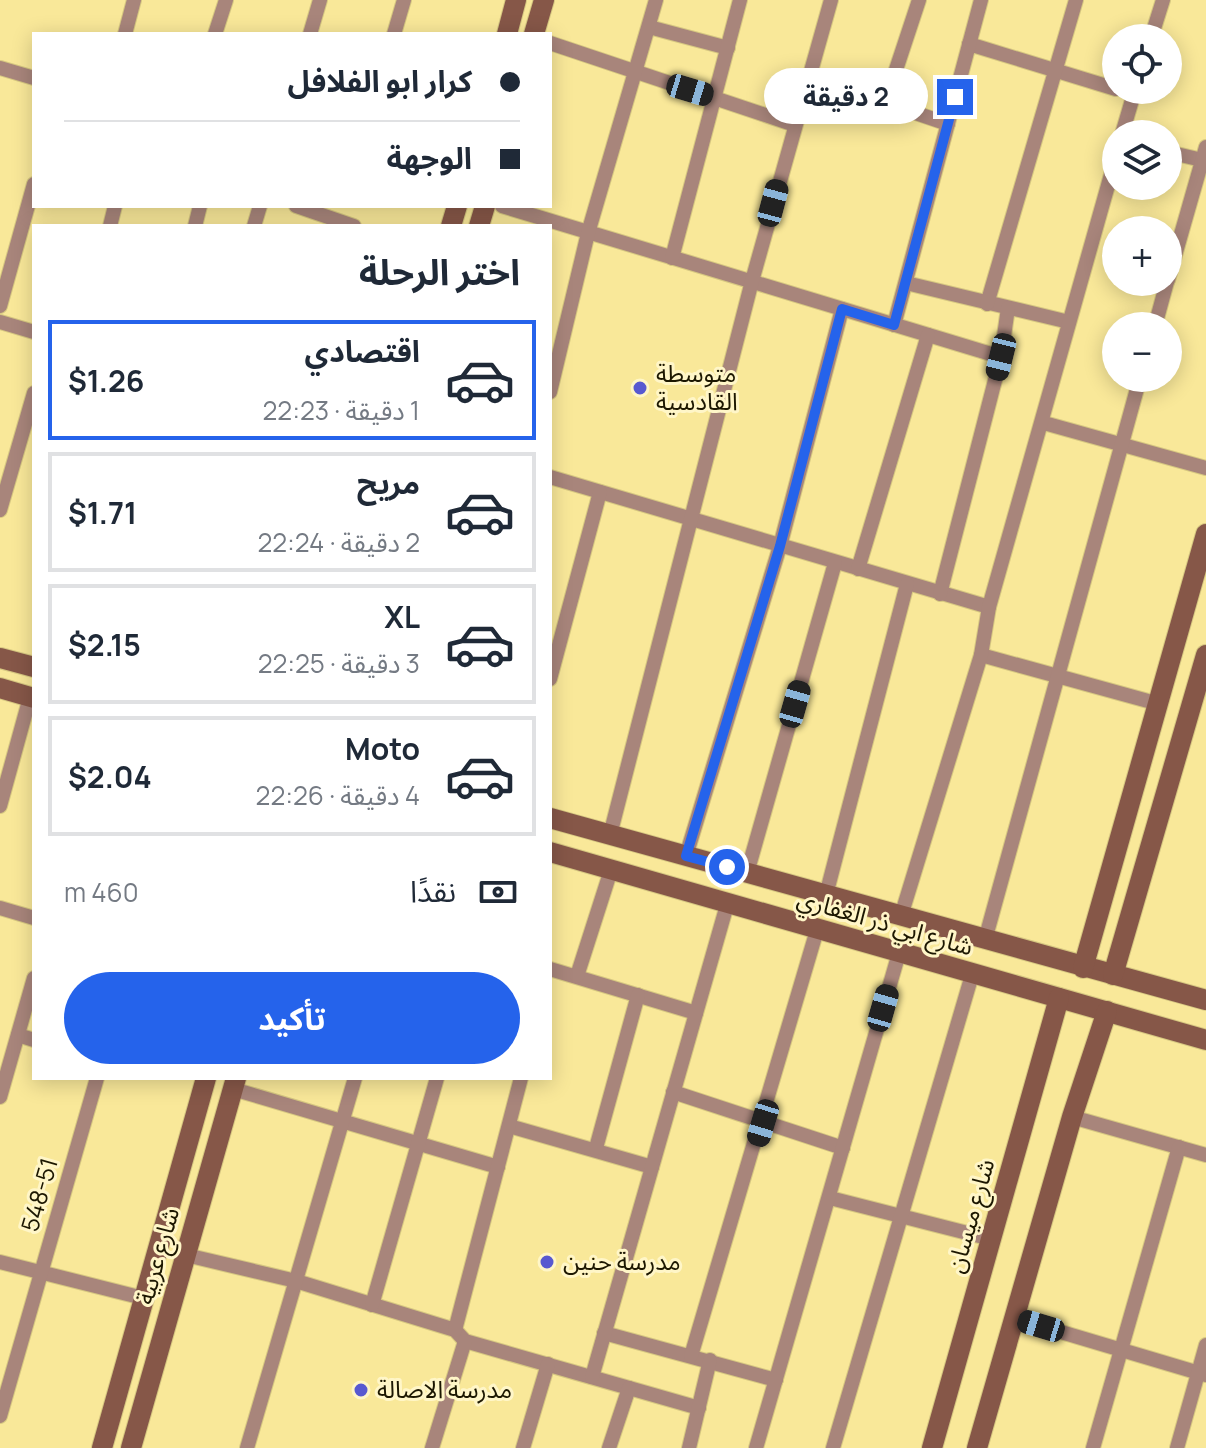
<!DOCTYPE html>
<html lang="ar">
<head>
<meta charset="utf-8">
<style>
  body { margin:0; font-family:Manrope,"Noto Sans Arabic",sans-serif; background:#f2f2f3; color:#1f2937; direction:rtl; height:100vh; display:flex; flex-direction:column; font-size:30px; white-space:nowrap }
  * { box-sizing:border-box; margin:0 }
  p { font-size:26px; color:#747a83 }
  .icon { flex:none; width:44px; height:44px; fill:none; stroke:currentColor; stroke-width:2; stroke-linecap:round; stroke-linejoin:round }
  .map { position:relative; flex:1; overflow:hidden; direction:ltr }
  .panel { position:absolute; left:32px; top:224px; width:520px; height:856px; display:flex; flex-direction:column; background:#fff; border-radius:0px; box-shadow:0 4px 20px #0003; direction:rtl }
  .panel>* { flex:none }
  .hud { position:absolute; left:32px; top:32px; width:520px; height:176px; border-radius:0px; box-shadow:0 4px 20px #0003; direction:rtl; display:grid; align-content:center; height:176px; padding:0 32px; background:#fff }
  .tools { position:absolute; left:1102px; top:24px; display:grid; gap:16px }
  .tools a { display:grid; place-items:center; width:80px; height:80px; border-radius:50%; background:#fff; box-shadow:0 4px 20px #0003; font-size:40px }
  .end { position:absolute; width:36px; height:36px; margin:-18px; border:10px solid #2563eb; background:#fff; box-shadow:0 0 0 4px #fff }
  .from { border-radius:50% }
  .bubble { position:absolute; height:56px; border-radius:28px; background:#fff; box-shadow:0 4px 20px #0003; font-size:26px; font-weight:700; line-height:56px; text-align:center; direction:rtl }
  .car { position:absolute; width:24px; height:48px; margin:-24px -12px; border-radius:10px; box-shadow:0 0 6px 2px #0007; background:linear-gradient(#222 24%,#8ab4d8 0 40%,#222 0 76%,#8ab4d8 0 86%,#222 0) }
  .hud b { display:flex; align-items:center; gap:28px; height:76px; font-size:30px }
  .hud b+b { border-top:2px solid #e0e1e3 }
  .hud i { width:20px; height:20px; background:#1f2937 }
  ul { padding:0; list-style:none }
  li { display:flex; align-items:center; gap:24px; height:120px; margin:0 16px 12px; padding:0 16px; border:4px solid #e0e1e3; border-radius:0px }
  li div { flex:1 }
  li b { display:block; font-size:30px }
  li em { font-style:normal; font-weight:700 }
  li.active { border-color:#2563eb }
  li>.icon { width:72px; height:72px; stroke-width:1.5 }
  h2 { padding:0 32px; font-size:36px; line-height:96px }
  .pay { display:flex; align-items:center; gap:20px; height:88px; padding:0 32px; font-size:30px }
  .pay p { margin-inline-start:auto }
  .action { display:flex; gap:16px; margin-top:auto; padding:16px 32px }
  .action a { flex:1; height:92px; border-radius:48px; background:#2563eb; color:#fff; font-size:32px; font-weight:700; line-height:92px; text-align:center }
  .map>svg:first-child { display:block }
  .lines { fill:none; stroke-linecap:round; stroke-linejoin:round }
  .street-casing { stroke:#d6c781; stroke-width:16 }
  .secondary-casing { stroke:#d6c781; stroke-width:22 }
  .street { stroke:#a8857b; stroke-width:14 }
  .secondary { stroke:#865748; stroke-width:20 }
  .route { stroke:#2563eb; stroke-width:10 }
  .poi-dot { fill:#5859d0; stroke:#fff6c8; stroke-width:3 }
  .labels { text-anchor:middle; stroke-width:6; stroke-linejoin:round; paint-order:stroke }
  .poi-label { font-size:24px; fill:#1c1701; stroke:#fff6c8; text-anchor:start }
  .street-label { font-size:24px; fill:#1c1701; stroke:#fff6c8 }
</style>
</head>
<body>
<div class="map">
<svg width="1206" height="1448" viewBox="0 0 1206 1448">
  <rect width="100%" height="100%" fill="#f9e899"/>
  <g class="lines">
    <defs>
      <g id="street">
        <path d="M649 27 728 48"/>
        <path d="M125 34 134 0"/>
        <path d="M215 34 226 0"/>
        <path d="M310 34 320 0"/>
        <path d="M394 34 404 0"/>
        <path d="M1151 38 1163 0"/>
        <path d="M550 43 795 125"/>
        <path d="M969 44 1116 89"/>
        <path d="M0 68 34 78"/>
        <path d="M810 77 948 124"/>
        <path d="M885 103 919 0"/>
        <path d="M1122 134 1135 90"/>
        <path d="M1168 152 1206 161"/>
        <path d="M296 206 354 226"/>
        <path d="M502 206 1001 357"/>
        <path d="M110 226 115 206"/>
        <path d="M195 226 200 206"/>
        <path d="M254 226 260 206"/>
        <path d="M672 258 740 0"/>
        <path d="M1168 280 1206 147"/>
        <path d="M906 283 1069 322"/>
        <path d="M987 304 1076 0"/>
        <path d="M0 306 34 184"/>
        <path d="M0 322 34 332"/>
        <path d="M894 325 981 0"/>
        <path d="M1155 326 1167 282"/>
        <path d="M550 392 588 233 656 0"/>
        <path d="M1044 423 1206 468"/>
        <path d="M550 477 989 607"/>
        <path d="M0 510 34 393"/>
        <path d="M858 569 928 335"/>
        <path d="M940 594 1001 357 1008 308"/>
        <path d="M981 655 1159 704"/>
        <path d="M550 679 600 492"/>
        <path d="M0 806 30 697"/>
        <path d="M610 835 752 281 831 0"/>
        <path d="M686 856 780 546 842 309"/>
        <path d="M747 873 835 563"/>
        <path d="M826 895 907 584"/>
        <path d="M0 908 34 918"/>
        <path d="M901 916 981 655 989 607 1116 157"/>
        <path d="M985 940 1140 378"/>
        <path d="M550 969 696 1013"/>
        <path d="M577 976 611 870"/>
        <path d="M18 1035 34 1040"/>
        <path d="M233 1089 498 1167"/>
        <path d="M673 1092 843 1148"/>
        <path d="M0 1097 34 978"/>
        <path d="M1072 1117 1206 1155"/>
        <path d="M509 1126 652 1167"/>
        <path d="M596 1148 638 995"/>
        <path d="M830 1198 991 1239"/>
        <path d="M186 1255 296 1281 455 1330 465 1341 699 1408"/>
        <path d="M0 1262 143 1298"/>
        <path d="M372 1305 437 1078"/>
        <path d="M1014 1318 1206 1375"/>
        <path d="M455 1330 521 1078"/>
        <path d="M604 1333 776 1380"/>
        <path d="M691 1356 817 930"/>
        <path d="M592 1377 727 905"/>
        <path d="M0 1416 97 1078"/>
        <path d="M247 1448 355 1078"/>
        <path d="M432 1448 465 1341"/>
        <path d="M523 1448 548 1364"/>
        <path d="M609 1448 629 1388"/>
        <path d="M689 1448 710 1360"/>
        <path d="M756 1448 899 953"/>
        <path d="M833 1448 972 975"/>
        <path d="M1093 1448 1179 1147"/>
        <path d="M1177 1448 1206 1345"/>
      </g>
      <g id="secondary">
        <path d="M507 34 516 0"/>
        <path d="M534 34 544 0"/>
        <path d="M451 226 457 206"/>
        <path d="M479 226 485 206"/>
        <path d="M0 658 34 667"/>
        <path d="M0 688 34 698"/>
        <path d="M550 818 1206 1000"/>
        <path d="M550 852 1206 1040"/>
        <path d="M1083 968 1206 534"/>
        <path d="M1113 975 1206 655"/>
        <path d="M102 1448 206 1078"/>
        <path d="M131 1448 236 1078"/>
        <path d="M932 1448 1059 998"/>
        <path d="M977 1448 1072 1117 1107 1011"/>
      </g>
    </defs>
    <!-- street casing -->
    <use href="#street" class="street-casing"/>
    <!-- secondary casing -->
    <use href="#secondary" class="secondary-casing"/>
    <!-- street -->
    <use href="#street" class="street"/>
    <!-- secondary -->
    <use href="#secondary" class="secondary"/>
  </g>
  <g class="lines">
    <!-- route -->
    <path class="route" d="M727 867 686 856 780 546 842 309 894 325 955 97"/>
  </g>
  <!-- markers -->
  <g class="poi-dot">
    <circle cx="640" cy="388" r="8"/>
    <circle cx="547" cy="1262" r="8"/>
    <circle cx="361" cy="1390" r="8"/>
  </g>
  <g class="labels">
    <!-- poi labels -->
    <g class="poi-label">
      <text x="656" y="382">متوسطة<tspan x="656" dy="28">القادسية</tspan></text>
      <text x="563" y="1270">مدرسة حنين</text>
      <text x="377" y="1398">مدرسة الاصالة</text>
    </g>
    <!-- street labels -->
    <g class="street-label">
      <text transform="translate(885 923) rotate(16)" y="8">شارع ابي ذر الغفاري</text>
      <text transform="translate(40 1195) rotate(-74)" y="8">548-51</text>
      <text transform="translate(971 1216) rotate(-74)" y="8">شارع ميسان</text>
      <text transform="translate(158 1256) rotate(-74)" y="8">شارع عربية</text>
    </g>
  </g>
</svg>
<div class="tools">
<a><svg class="icon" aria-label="locate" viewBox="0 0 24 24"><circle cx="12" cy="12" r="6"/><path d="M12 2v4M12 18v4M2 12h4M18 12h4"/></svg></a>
<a><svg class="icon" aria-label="layers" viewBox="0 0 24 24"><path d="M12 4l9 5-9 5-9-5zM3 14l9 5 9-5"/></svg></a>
<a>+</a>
<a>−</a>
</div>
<i class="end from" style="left:727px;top:867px"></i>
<i class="end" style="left:955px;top:97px"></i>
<div class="bubble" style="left:764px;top:68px;width:164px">2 دقيقة</div>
<i class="car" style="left:690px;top:90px;rotate:107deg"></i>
<i class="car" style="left:773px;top:203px;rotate:15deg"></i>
<i class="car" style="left:1001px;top:357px;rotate:194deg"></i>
<i class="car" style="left:795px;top:704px;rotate:16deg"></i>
<i class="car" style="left:883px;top:1008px;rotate:16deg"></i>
<i class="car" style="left:763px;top:1123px;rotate:197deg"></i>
<i class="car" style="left:1041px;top:1326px;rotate:287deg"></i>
<div class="hud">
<b><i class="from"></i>كرار ابو الفلافل</b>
<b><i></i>الوجهة</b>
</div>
<section class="panel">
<h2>اختر الرحلة</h2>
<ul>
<li class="active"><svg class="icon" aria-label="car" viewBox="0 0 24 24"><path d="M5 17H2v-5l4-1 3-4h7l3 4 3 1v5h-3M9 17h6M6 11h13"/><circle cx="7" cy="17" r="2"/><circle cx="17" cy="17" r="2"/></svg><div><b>اقتصادي</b><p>1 دقيقة · 22:23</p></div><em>$1.26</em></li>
<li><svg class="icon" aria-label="car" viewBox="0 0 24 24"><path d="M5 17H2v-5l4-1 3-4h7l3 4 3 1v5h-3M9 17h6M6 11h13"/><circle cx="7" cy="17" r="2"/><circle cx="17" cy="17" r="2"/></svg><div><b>مريح</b><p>2 دقيقة · 22:24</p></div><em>$1.71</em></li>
<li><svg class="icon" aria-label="car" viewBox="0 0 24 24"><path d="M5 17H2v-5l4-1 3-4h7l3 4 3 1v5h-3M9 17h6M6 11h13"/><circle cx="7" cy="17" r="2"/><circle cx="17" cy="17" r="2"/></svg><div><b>XL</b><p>3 دقيقة · 22:25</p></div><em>$2.15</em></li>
<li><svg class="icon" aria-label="car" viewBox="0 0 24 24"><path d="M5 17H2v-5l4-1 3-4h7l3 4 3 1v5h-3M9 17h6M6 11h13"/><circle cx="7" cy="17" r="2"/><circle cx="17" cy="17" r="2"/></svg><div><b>Moto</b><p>4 دقيقة · 22:26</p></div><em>$2.04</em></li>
</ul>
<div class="pay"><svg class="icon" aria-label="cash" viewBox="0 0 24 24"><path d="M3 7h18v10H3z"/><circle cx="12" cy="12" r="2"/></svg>نقدًا<p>460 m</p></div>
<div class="action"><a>تأكيد</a></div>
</section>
</div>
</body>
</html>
